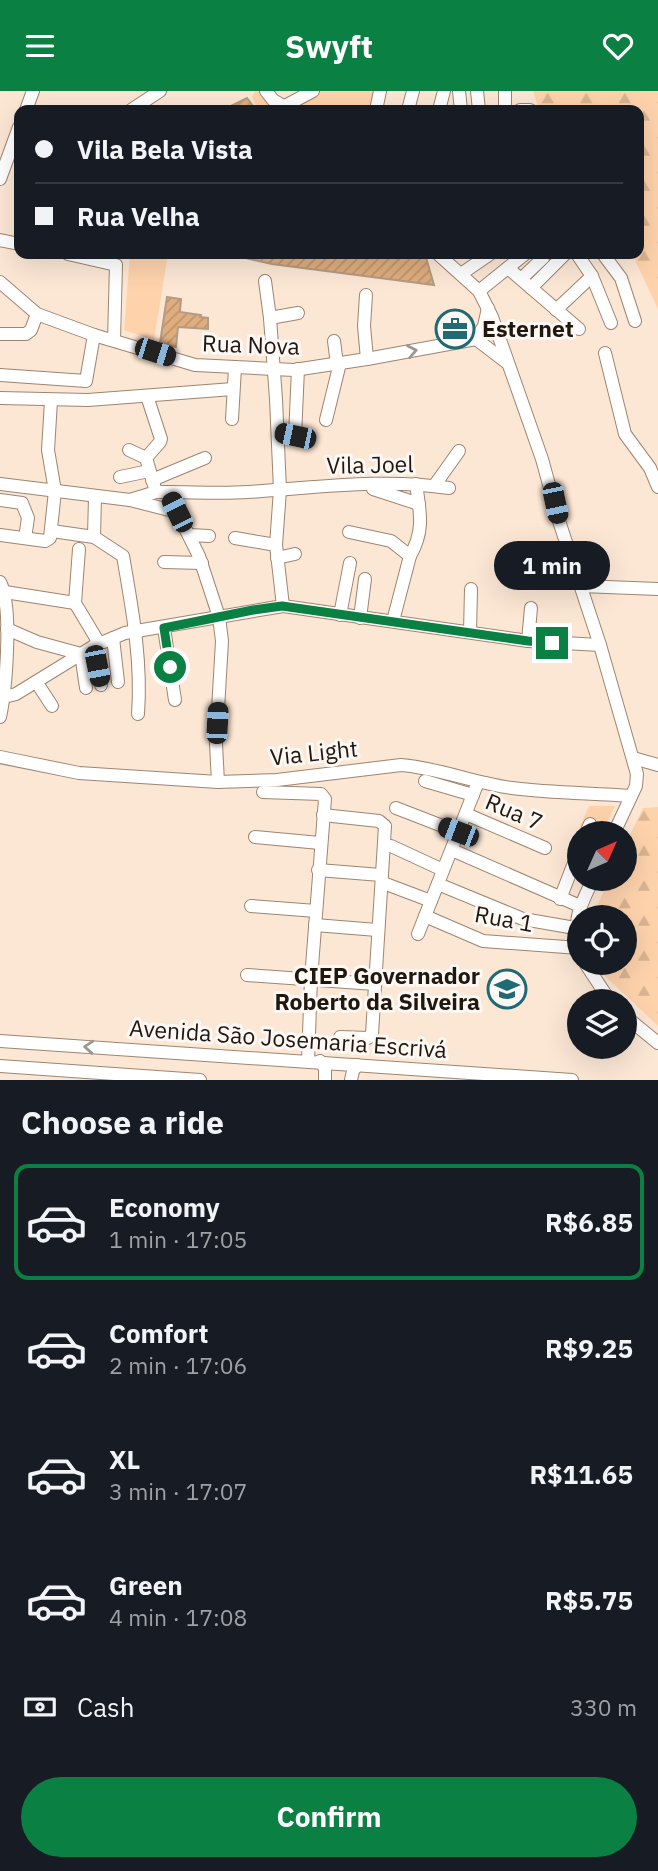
<!DOCTYPE html>
<html lang="en">
<head>
<meta charset="utf-8">
<style>
  body { margin:0; font-family:"IBM Plex Sans",sans-serif; background:#20242c; color:#f1f3f6; height:100vh; display:flex; flex-direction:column; font-size:26px; white-space:nowrap }
  * { box-sizing:border-box; margin:0 }
  p { font-size:23px; color:#9ea1a6 }
  .icon { flex:none; width:38px; height:38px; fill:none; stroke:currentColor; stroke-width:2; stroke-linecap:round; stroke-linejoin:round }
  .map { position:relative; height:989px; overflow:hidden }
  .sheet { display:flex; flex-direction:column; background:#171b24; flex:1 }
  .sheet>* { flex:none }
  .top-card { position:absolute; left:14px; top:14px; width:630px; height:154px; border-radius:14px; box-shadow:0 7px 28px #0002; display:grid; align-content:center; height:154px; padding:0 21px; background:#171b24 }
  .needle { width:46px; rotate:45deg }
  .buttons { position:absolute; left:567px; top:730px; display:grid; gap:14px }
  .buttons a { display:grid; place-items:center; width:70px; height:70px; border-radius:50%; background:#171b24; box-shadow:0 7px 28px #0002; font-size:35px }
  .end { position:absolute; width:32px; height:32px; margin:-16px; border:9px solid #0b8043; background:#fff; box-shadow:0 0 0 4px #fff }
  .from { border-radius:50% }
  .bubble { position:absolute; height:49px; border-radius:24px; background:#171b24; box-shadow:0 7px 28px #0002; font-size:23px; font-weight:700; line-height:49px; text-align:center }
  .car { position:absolute; width:21px; height:42px; margin:-21px -10px; border-radius:9px; box-shadow:0 0 5px 2px #0007; background:linear-gradient(#222 24%,#8ab4d8 0 40%,#222 0 76%,#8ab4d8 0 86%,#222 0) }
  .top-card b { display:flex; align-items:center; gap:24px; height:66px; font-size:26px }
  .top-card b+b { border-top:2px solid #363941 }
  .top-card i { width:18px; height:18px; background:#f1f3f6 }
  ul { padding:0; list-style:none }
  li { display:flex; align-items:center; gap:21px; height:116px; margin:0 14px 10px; padding:0 7px; border:4px solid transparent; border-radius:14px }
  li div { flex:1 }
  li b { display:block; font-size:26px }
  li em { font-style:normal; font-weight:700 }
  li.active { border-color:#0b8043 }
  li>.icon { width:63px; height:63px; stroke-width:1.5 }
  h2 { padding:0 21px; font-size:32px; line-height:84px }
  .pay { display:flex; align-items:center; gap:18px; height:77px; padding:0 21px; font-size:26px }
  .pay p { margin-inline-start:auto }
  .action { display:flex; gap:14px; margin-top:auto; padding:14px 21px }
  .action a { flex:1; height:80px; border-radius:42px; background:#0b8043; color:#fff; font-size:28px; font-weight:700; line-height:80px; text-align:center }
  header { display:flex; justify-content:space-between; align-items:center; height:91px; padding:0 21px; background:#0b8043; color:#fff; font-size:32px; font-weight:700 }
  .map>svg:first-child { display:block }
  .forest { fill:url(#forest-firs) }
  .park { fill:#fed3ac }
  .building { fill:url(#building-hatch); stroke:#b39b85; stroke-width:2 }
  .lines { fill:none; stroke-linecap:round; stroke-linejoin:round }
  .minor-casing { stroke:#9d8570; stroke-width:14 }
  .minor { stroke:#fff; stroke-width:12 }
  .oneway { stroke:#9b9793 }
  .route { stroke:#0b8043; stroke-width:9 }
  .labels { text-anchor:middle; stroke-width:6; stroke-linejoin:round; paint-order:stroke }
  .poi-label { font-size:23px; font-weight:bold; fill:#20170f; stroke:#fdf8f3; text-anchor:start }
  .street-label { font-size:23px; fill:#20170f; stroke:#fdf8f3 }
</style>
</head>
<body>
<header><svg class="icon" aria-label="menu" viewBox="0 0 24 24"><path d="M4 6h16M4 12h16M4 18h16"/></svg>Swyft<svg class="icon" aria-label="heart" viewBox="0 0 24 24"><path d="M12 20l-8-8c-3-5 5-10 8-4 3-6 11-1 8 4z"/></svg></header>
<div class="map">
<svg width="658" height="989" viewBox="0 0 658 989">
  <defs>
    <pattern id="forest-firs" width="22" height="20" patternUnits="userSpaceOnUse" patternTransform="scale(1.75)"><rect width="22" height="20" fill="#fed3ac"/><path d="M5 1l3.5 6h-7zM16 11l3.5 6h-7z" fill="#d9b493"/></pattern>
    <pattern id="building-hatch" width="6" height="6" patternUnits="userSpaceOnUse" patternTransform="scale(1.75)"><rect width="6" height="6" fill="#dfad7e"/><path d="M-1 1l2-2M0 6l6-6M5 7l2-2" fill="none" stroke="#bf946c"/></pattern>
  </defs>
  <rect width="100%" height="100%" fill="#fce7d5"/>
  <!-- forest -->
  <g class="forest">
    <path d="M533 0H658V218L632 163H639V19H539Z"/>
    <path d="M658 716V935L605 885 595 872H625V826H592L609 788H625V754L643 717Z"/>
  </g>
  <!-- park -->
  <g class="park">
    <path d="M255 0H261L277 14 317 0H376L372 19H258L252 6Z"/>
    <path d="M130 163H168L154 249 124 239Z"/>
    <path d="M589 715H615L602 742H579V747L576 745Z"/>
  </g>
  <!-- building -->
  <g class="building">
    <path d="M247 7 256 19H223Z"/>
    <path d="M241 163H425L434 194 272 173 241 166Z"/>
    <path d="M167 206 181 208 180 221 201 224 200 226 208 227V238L178 236 176 256 160 252Z"/>
  </g>
  <g class="lines">
    <defs>
      <g id="minor">
        <path d="M266 0 273 9 290 19"/>
        <path d="M459 0 461 19"/>
        <path d="M477 0 479 19"/>
        <path d="M505 13V0"/>
        <path d="M283 16 313 0"/>
        <path d="M26 19 33 0"/>
        <path d="M131 19 160 0"/>
        <path d="M376 19 380 0"/>
        <path d="M408 19 413 0"/>
        <path d="M439 19 444 0"/>
        <path d="M520 19H530"/>
        <path d="M0 88 19 36"/>
        <path d="M0 149 19 153"/>
        <path d="M68 163 116 174 114 249"/>
        <path d="M438 163 479 200 492 226 542 368 559 430 600 554 637 683 636 695 614 742"/>
        <path d="M577 163 592 185 611 232"/>
        <path d="M603 163 621 187 635 230"/>
        <path d="M508 177 579 238"/>
        <path d="M461 183 490 163"/>
        <path d="M521 188 543 167"/>
        <path d="M265 190 270 227 276 308 280 399 276 454 283 515"/>
        <path d="M0 191 37 223 94 244 195 274 294 279 367 268 476 248 506 271"/>
        <path d="M531 197 565 163"/>
        <path d="M479 200 525 163"/>
        <path d="M366 204 364 235 367 268"/>
        <path d="M556 219 592 185"/>
        <path d="M270 227 298 222"/>
        <path d="M0 243H26L31 239 37 223"/>
        <path d="M476 248 484 235 488 217"/>
        <path d="M334 250 337 273"/>
        <path d="M605 262 625 343 650 377 658 396"/>
        <path d="M0 284 86 290 94 244"/>
        <path d="M147 305 161 348 160 351 146 367 156 401"/>
        <path d="M0 307 88 309 233 298"/>
        <path d="M232 328 235 277"/>
        <path d="M326 329 340 272"/>
        <path d="M295 345 298 278"/>
        <path d="M129 359 146 367"/>
        <path d="M120 386 149 380"/>
        <path d="M152 389 205 367"/>
        <path d="M0 393 130 409 156 401H167C194 401 221 403 248 401 315 397 382 387 449 397"/>
        <path d="M434 395 459 360"/>
        <path d="M373 398 419 413"/>
        <path d="M167 401 199 465 219 526 222 550 216 653 218 691"/>
        <path d="M0 409 22 412 28 427 25 447"/>
        <path d="M130 409 177 421"/>
        <path d="M52 440 94 446 123 465C132 517 142 569 138 623"/>
        <path d="M349 441 391 450 410 465 393 530"/>
        <path d="M0 444 45 450 50 447 55 400 48 359 51 310"/>
        <path d="M189 444 209 445"/>
        <path d="M94 446 95 406"/>
        <path d="M235 447 276 454"/>
        <path d="M79 458 75 512 99 552"/>
        <path d="M410 465C425 439 420 421 416 393"/>
        <path d="M277 467 295 463"/>
        <path d="M164 471 202 472"/>
        <path d="M0 491C13 515 6 598 0 626"/>
        <path d="M581 495 658 498"/>
        <path d="M5 501 75 512"/>
        <path d="M340 524 350 472"/>
        <path d="M360 527 365 488"/>
        <path d="M164 537 175 609"/>
        <path d="M7 538 37 551 81 563 86 597"/>
        <path d="M470 541 471 498"/>
        <path d="M113 547 118 591"/>
        <path d="M528 550 531 517"/>
        <path d="M94 555 101 594"/>
        <path d="M37 592 52 615"/>
        <path d="M0 607 16 603 94 555 125 542 283 515 528 550 600 554"/>
        <path d="M0 666 79 682 218 691 277 689 401 674C439 677 474 692 512 697 551 702 591 702 631 705"/>
        <path d="M633 667 658 674"/>
        <path d="M425 690 473 704"/>
        <path d="M263 701 321 703 325 708 311 888 308 970"/>
        <path d="M396 717 458 741"/>
        <path d="M466 723 545 757"/>
        <path d="M323 724 379 730 385 735 372 943 368 947 340 946"/>
        <path d="M586 742 590 733"/>
        <path d="M255 746 320 752"/>
        <path d="M391 755 443 779"/>
        <path d="M452 759 580 815"/>
        <path d="M318 779 381 784"/>
        <path d="M386 793 431 810"/>
        <path d="M438 793 523 828 575 837"/>
        <path d="M560 808 579 759"/>
        <path d="M251 815 316 820"/>
        <path d="M425 825 483 850 579 857"/>
        <path d="M315 834 377 839"/>
        <path d="M418 843 478 691"/>
        <path d="M579 858C572 828 581 814 593 788"/>
        <path d="M585 872 610 910"/>
        <path d="M247 884 375 893"/>
        <path d="M625 925 658 952"/>
        <path d="M0 950 572 989"/>
        <path d="M320 970 325 977V989"/>
        <path d="M0 975 200 989"/>
        <path d="M351 989 353 980 357 974"/>
      </g>
    </defs>
    <!-- minor casing -->
    <use href="#minor" class="minor-casing"/>
    <!-- minor -->
    <use href="#minor" class="minor"/>
  </g>
  <!-- one-way arrows -->
  <defs><path id="oneway-chevron" d="M-2-3.5L2.5 0L-2 3.5" fill="none" stroke-width="1.6" stroke-linecap="round" stroke-linejoin="round" transform="scale(1.75)"/></defs>
  <g class="oneway">
    <use href="#oneway-chevron" transform="translate(412 260) rotate(-11)"/>
    <use href="#oneway-chevron" transform="translate(89 956) rotate(-176)"/>
  </g>
  <g class="lines">
    <!-- route -->
    <path class="route" d="M170 576 164 537 253 519 282 515 528 550 552 552"/>
  </g>
  <!-- icons -->
  <defs>
    <symbol id="office-ring" viewBox="-11 -11 22 22"><circle r="9.5" fill="#fdf8f3" stroke="#1f6a73" stroke-width="1.5"/><path d="M-6-3h4V-5.5h4V-3h4V5H-6ZM-1-4.5V-3h2v-1.5ZM-6 0V1H6V0Z" fill="#1f6a73"/></symbol>
    <symbol id="school-ring" viewBox="-11 -11 22 22"><circle r="9.5" fill="#fdf8f3" stroke="#1f6a73" stroke-width="1.5"/><path d="M0-5L7-2L0 1L-7-2ZM-4 1L0 2.5L4 1V4Q0 6-4 4Z" fill="#1f6a73"/></symbol>
  </defs>
  <g fill-rule="evenodd">
    <use href="#office-ring" x="433" y="216" width="44" height="44"/>
    <use href="#school-ring" x="485" y="876" width="44" height="44"/>
  </g>
  <g class="labels">
    <!-- poi labels -->
    <g class="poi-label">
      <text x="482" y="246">Esternet</text>
      <text x="480" y="893" text-anchor="end">CIEP Governador<tspan x="480" dy="26">Roberto da Silveira</tspan></text>
    </g>
    <!-- street labels -->
    <g class="street-label">
      <text transform="translate(251 254) rotate(2)" y="8">Rua Nova</text>
      <text transform="translate(370 374) rotate(-1)" y="8">Vila Joel</text>
      <text transform="translate(314 662) rotate(-6)" y="8">Via Light</text>
      <text transform="translate(514 721) rotate(23)" y="8">Rua 7</text>
      <text transform="translate(504 828) rotate(10)" y="8">Rua 1</text>
      <text transform="translate(288 948) rotate(4)" y="8">Avenida São Josemaria Escrivá</text>
    </g>
  </g>
</svg>
<div class="buttons">
<a><svg class="needle" viewBox="-14 -14 28 28"><path d="M0-13l5 13h-10z" fill="#e53935"/><path d="M0 13l5-13h-10z" fill="#9ea1a6"/></svg></a>
<a><svg class="icon" aria-label="locate" viewBox="0 0 24 24"><circle cx="12" cy="12" r="6"/><path d="M12 2v4M12 18v4M2 12h4M18 12h4"/></svg></a>
<a><svg class="icon" aria-label="layers" viewBox="0 0 24 24"><path d="M12 4l9 5-9 5-9-5zM3 14l9 5 9-5"/></svg></a>
</div>
<i class="end from" style="left:170px;top:576px"></i>
<i class="end" style="left:552px;top:552px"></i>
<div class="bubble" style="left:494px;top:450px;width:116px">1 min</div>
<i class="car" style="left:155px;top:261px;rotate:108deg"></i>
<i class="car" style="left:295px;top:345px;rotate:282deg"></i>
<i class="car" style="left:555px;top:412px;rotate:168deg"></i>
<i class="car" style="left:177px;top:421px;rotate:334deg"></i>
<i class="car" style="left:97px;top:575px;rotate:169deg"></i>
<i class="car" style="left:217px;top:632px;rotate:3deg"></i>
<i class="car" style="left:458px;top:741px;rotate:291deg"></i>
<div class="top-card">
<b><i class="from"></i>Vila Bela Vista</b>
<b><i></i>Rua Velha</b>
</div>
</div>
<section class="sheet">
<h2>Choose a ride</h2>
<ul>
<li class="active"><svg class="icon" aria-label="car" viewBox="0 0 24 24"><path d="M5 17H2v-5l4-1 3-4h7l3 4 3 1v5h-3M9 17h6M6 11h13"/><circle cx="7" cy="17" r="2"/><circle cx="17" cy="17" r="2"/></svg><div><b>Economy</b><p>1 min · 17:05</p></div><em>R$6.85</em></li>
<li><svg class="icon" aria-label="car" viewBox="0 0 24 24"><path d="M5 17H2v-5l4-1 3-4h7l3 4 3 1v5h-3M9 17h6M6 11h13"/><circle cx="7" cy="17" r="2"/><circle cx="17" cy="17" r="2"/></svg><div><b>Comfort</b><p>2 min · 17:06</p></div><em>R$9.25</em></li>
<li><svg class="icon" aria-label="car" viewBox="0 0 24 24"><path d="M5 17H2v-5l4-1 3-4h7l3 4 3 1v5h-3M9 17h6M6 11h13"/><circle cx="7" cy="17" r="2"/><circle cx="17" cy="17" r="2"/></svg><div><b>XL</b><p>3 min · 17:07</p></div><em>R$11.65</em></li>
<li><svg class="icon" aria-label="car" viewBox="0 0 24 24"><path d="M5 17H2v-5l4-1 3-4h7l3 4 3 1v5h-3M9 17h6M6 11h13"/><circle cx="7" cy="17" r="2"/><circle cx="17" cy="17" r="2"/></svg><div><b>Green</b><p>4 min · 17:08</p></div><em>R$5.75</em></li>
</ul>
<div class="pay"><svg class="icon" aria-label="cash" viewBox="0 0 24 24"><path d="M3 7h18v10H3z"/><circle cx="12" cy="12" r="2"/></svg>Cash<p>330 m</p></div>
<div class="action"><a>Confirm</a></div>
</section>
</body>
</html>
